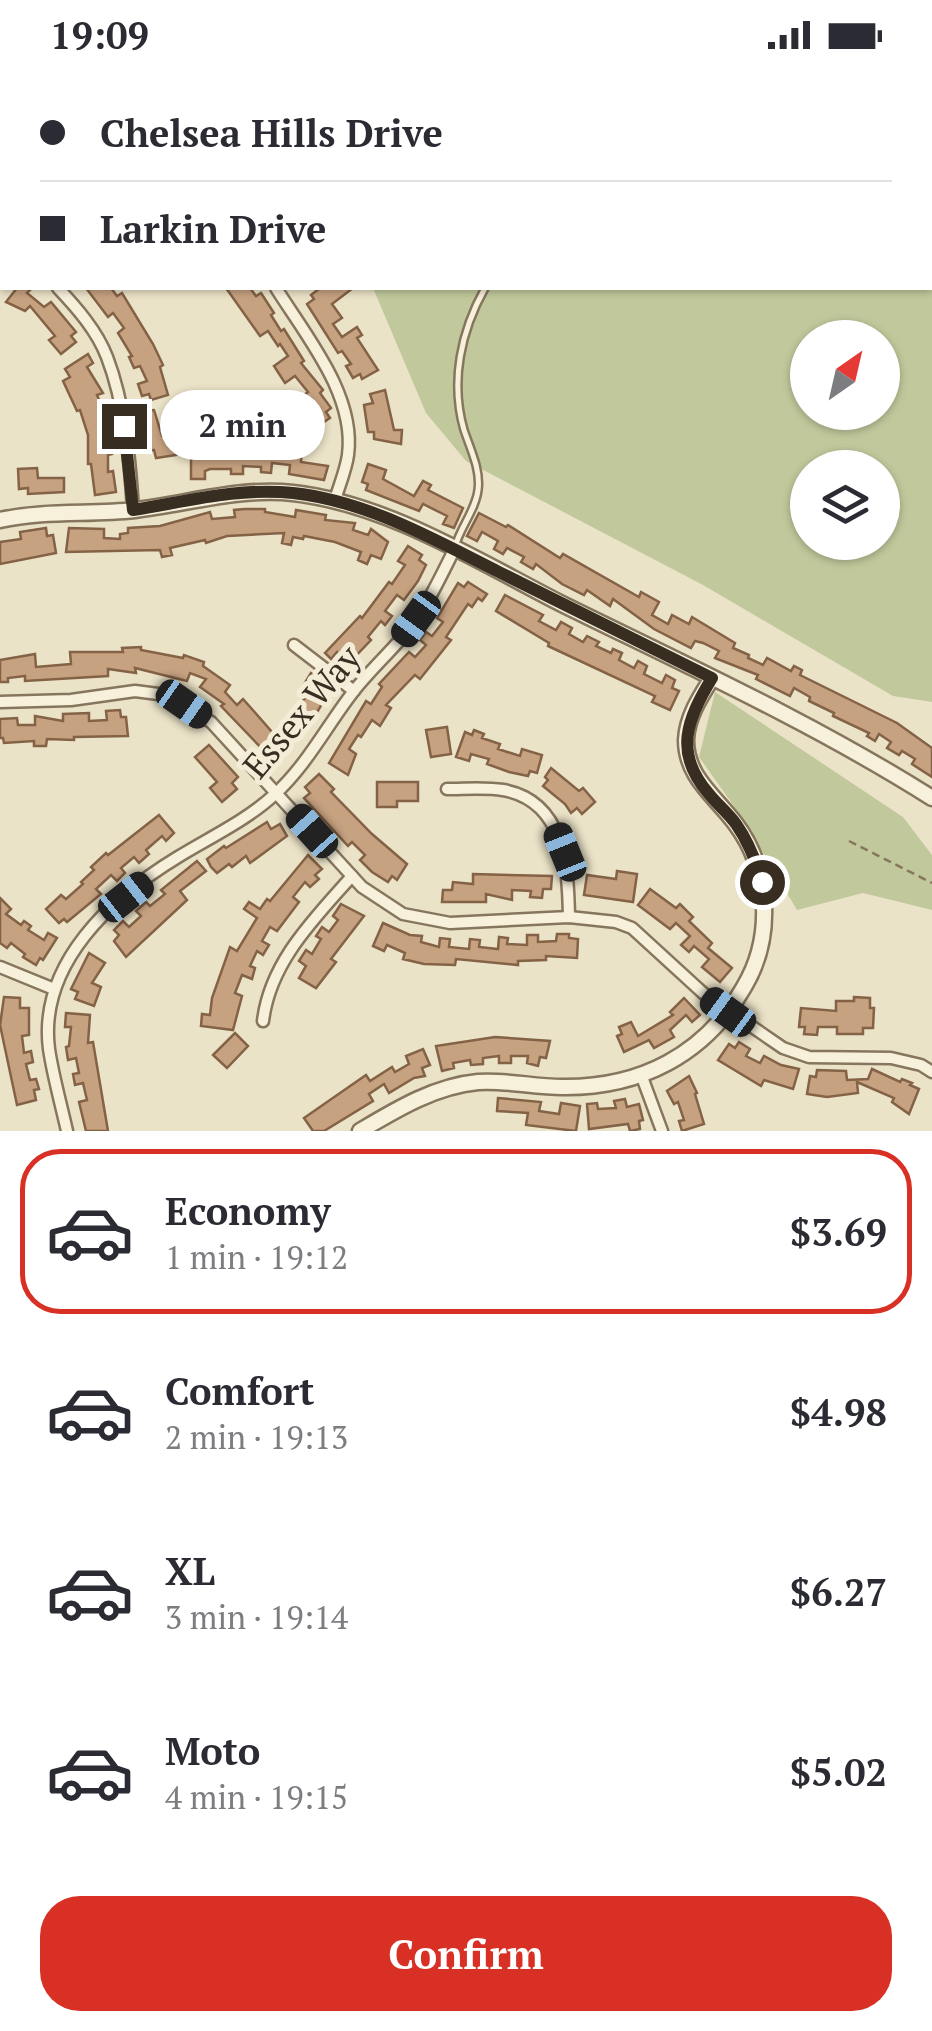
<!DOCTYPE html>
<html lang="en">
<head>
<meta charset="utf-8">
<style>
  body { margin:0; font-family:"PT Serif",serif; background:#f7f7f7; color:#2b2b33; height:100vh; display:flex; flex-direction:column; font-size:38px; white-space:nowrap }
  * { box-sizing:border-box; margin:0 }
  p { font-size:32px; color:#7c7c81 }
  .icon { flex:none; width:55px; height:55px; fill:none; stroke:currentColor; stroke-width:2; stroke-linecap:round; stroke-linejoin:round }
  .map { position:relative; height:1061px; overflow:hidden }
  .details { display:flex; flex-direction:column; background:#fff; flex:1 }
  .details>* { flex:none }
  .top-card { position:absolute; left:0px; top:0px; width:932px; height:220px; box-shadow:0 2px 8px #0004; display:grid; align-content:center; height:220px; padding:0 40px; background:#fff }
  .needle { width:65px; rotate:34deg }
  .fabs { position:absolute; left:790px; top:250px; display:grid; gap:20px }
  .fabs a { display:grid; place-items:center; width:110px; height:110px; border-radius:50%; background:#fff; box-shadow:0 2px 8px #0004; font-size:50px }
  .end { position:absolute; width:45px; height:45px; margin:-22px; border:12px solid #382d21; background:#fff; box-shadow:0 0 0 5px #fff }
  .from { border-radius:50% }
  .bubble { position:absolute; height:70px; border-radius:35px; background:#fff; box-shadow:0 2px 8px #0004; font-size:32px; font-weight:800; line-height:70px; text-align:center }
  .car { position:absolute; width:30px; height:60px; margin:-30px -15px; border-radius:12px; box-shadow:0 0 8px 2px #0007; background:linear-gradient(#222 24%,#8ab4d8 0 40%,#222 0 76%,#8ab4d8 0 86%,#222 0) }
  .top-card b { display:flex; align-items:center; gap:35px; height:95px; font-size:38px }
  .top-card b+b { border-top:2px solid #e1e1e2 }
  .top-card i { width:25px; height:25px; background:#2b2b33 }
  ul { padding:18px 0 0; list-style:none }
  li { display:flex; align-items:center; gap:30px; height:165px; margin:0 20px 15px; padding:0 20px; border:5px solid transparent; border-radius:40px }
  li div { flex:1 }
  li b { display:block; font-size:38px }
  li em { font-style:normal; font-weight:800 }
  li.active { border-color:#d93025 }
  li>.icon { width:90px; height:90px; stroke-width:1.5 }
  .primary-button { display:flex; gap:20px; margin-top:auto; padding:20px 40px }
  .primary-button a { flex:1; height:115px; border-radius:40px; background:#d93025; color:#fff; font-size:40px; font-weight:800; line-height:115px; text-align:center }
  .status { display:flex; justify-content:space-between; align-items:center; height:70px; padding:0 50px; background:#fff; direction:ltr }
  .status svg { height:28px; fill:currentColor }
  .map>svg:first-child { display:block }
  .green { fill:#c1c99c; fill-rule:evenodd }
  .building { fill:#c7a281; stroke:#846246; stroke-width:2.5 }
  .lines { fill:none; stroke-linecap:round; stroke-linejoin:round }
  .service-casing { stroke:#86765e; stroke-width:10 }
  .minor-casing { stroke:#86765e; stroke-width:15 }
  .tertiary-casing { stroke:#86765e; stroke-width:19 }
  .path { stroke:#86765e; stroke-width:2.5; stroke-dasharray:8 5; stroke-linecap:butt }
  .service { stroke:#f7f0db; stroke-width:5 }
  .minor { stroke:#f7f0db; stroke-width:10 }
  .tertiary { stroke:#f7f0db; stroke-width:14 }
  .route { stroke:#382d21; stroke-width:12 }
  .labels { text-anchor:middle; stroke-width:10; stroke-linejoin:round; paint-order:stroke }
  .street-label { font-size:35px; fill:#382d21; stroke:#f3edd7 }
</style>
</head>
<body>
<div class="status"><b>19:09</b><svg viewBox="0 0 49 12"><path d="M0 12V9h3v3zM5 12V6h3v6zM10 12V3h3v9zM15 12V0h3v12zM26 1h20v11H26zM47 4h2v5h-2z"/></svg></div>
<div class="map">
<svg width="932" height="1061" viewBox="0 0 932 1061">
  <rect width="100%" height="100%" fill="#ebe3c8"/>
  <!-- green -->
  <g class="green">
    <path d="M291 0H932V632L893 626 703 515 466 391 426 343 373 218H930V2H291ZM808 268H882V342H808ZM808 398H882V472H808Z"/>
    <path d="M715 622 903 747 932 785V840L863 823 797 840 741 746 699 687Z"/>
  </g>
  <!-- building -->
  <g class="building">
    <path d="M17 218H32L27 223 44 237 51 232 76 262 71 266 76 272 61 284 49 270 55 266 30 236 25 241 6 232Z"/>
    <path d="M86 218H111L117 226 122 223 153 274 163 295 160 297 168 325 151 330 149 324 142 326 138 314 147 311 140 296 134 298 129 287 132 286 118 263 124 258 113 243 108 247Z"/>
    <path d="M226 218H250L256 226 261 223 274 243 271 245 281 261 284 259 304 291 301 293 323 320 320 323 331 338 326 342 330 348 315 358 303 342 308 338 300 328 308 322 295 306 285 313 274 296 288 286 280 274 278 276 268 261 260 266Z"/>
    <path d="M320 218H353L332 234 342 248 333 254 342 267 357 257 362 265 357 268 378 300 362 309 360 304 353 308 346 296 351 294 342 281 338 283 307 234 314 229 311 225Z"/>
    <path d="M88 284 93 293 87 297 103 323 97 325 104 342 107 341 110 355 103 356 106 373H112V384L108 385V402L113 401 116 422 95 425 91 394H88V365L80 340 77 341 63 311 70 307 65 299Z"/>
    <path d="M385 320 394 360H402L401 374 374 369V362H368L364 335 373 333 370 324Z"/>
    <path d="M154 340 162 366 173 365 176 385 156 388 154 380 148 381 143 341Z"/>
    <path d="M254 370 273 371 272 379 302 382 301 392 328 396 324 410 289 404 290 395 272 393 271 403 261 402V397L243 396V404H231V399H210L205 401V409H191V383L254 379Z"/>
    <path d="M368 394 386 400 383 409 414 426 423 411 431 415 428 420 463 438 454 458 443 454 447 446 423 434 419 441 366 420 368 414 362 412Z"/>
    <path d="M37 398 38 408H64V422L28 424V418L19 419 18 399Z"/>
    <path d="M245 439H265V442L295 447 296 440 326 445 325 450 355 453 353 460 368 465 371 459 388 472 381 489 371 485 367 494 358 490 361 482 335 472 304 466 303 469 293 467 291 475 282 473 284 463 227 466 206 473 205 470 170 478 172 485 162 487 160 480 66 482 69 458 104 459V468L120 469V464L128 463V458L160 456 210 442 212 449 235 447 234 440Z"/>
    <path d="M479 443 506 457 508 455 560 488 563 484 639 527 641 522 659 532 652 545 668 554 672 545 689 554 692 547 735 573 733 578 749 585 748 588 763 595 767 588 791 601 794 596 802 600 800 605 897 653 932 678V707L912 694 915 689 902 681 899 685 887 678 891 672 879 664 875 671 867 666 869 663 833 646 834 643 809 631 810 627 794 618 790 626 756 609 758 605 715 588 719 581 703 573 695 571 691 578 654 559 613 529 610 536 587 520 584 525 562 514 536 494 533 499 521 492 524 487 507 478 503 484 494 479 498 471 482 462 477 471 467 466Z"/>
    <path d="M46 458 47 466 53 465 56 483 0 494V472L21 469 20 462Z"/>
    <path d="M408 476 422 485 419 490 426 495 418 511 404 530 397 525 385 541 392 546 385 555 381 551 368 567 371 570 349 593 337 582 331 589 325 583 360 546 362 548 389 512 392 514 405 495 398 491Z"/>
    <path d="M468 512 487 524 482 531 478 528 472 537 468 534 446 567 451 570 420 609 415 605 386 635 391 638 380 656 372 650 361 667 358 665 349 679 356 684 348 705 329 693 366 631 371 634 382 617 379 614 409 582 415 587 426 575 420 570 426 562 432 566 443 552 437 548 458 513 464 517Z"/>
    <path d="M505 525 543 545 539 551 556 560 561 552 572 558 569 564 583 572 587 566 599 572 596 576 611 583 613 579 622 583 619 590 634 598 638 591 647 596 644 604 662 613 666 605 675 610 672 618 679 621 670 640 652 632 655 626 548 576 549 573 496 541Z"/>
    <path d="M141 577V580L183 588 184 585 204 592 203 596 230 615 225 622 237 635 243 629 273 663 276 661 290 676 280 686 273 679 267 684 221 636 224 634 200 617 206 609 190 603 187 611 135 598 136 603 108 599V606L25 611V606L8 608V612H0V590L35 584 36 597 71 594 70 582H123L122 578Z"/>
    <path d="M311 603 326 612 324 616 330 620 308 658 292 648 308 623 301 619Z"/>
    <path d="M120 640 121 647H126L128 666 74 667V670L47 669 46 676H34V671L4 673 3 668H0V649L17 648 18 655H35V646L63 651V644L89 643V651L107 650 106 641Z"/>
    <path d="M447 657 451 684 431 687 426 660Z"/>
    <path d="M474 660 484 664 482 668 500 674 498 679 520 686 522 679 542 685 537 703 530 701 528 706 509 702 487 694 489 689 471 684 469 691 456 687 465 662 472 665Z"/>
    <path d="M209 675 238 707 232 713 237 719 222 732 210 718 217 712 195 687Z"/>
    <path d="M551 698 579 721 583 718 595 732 582 744 577 738 571 743 565 734 543 716 548 710 545 707Z"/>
    <path d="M319 704 334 719 331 722 372 764 407 794 397 810 392 806 388 812 372 802 360 790 365 785 352 772 348 776 304 728 310 723 305 717Z"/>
    <path d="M377 712H418V731H397V737H377Z"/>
    <path d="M159 745 174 763 166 771 162 766 146 780 149 784 139 793 134 787 121 798 125 803 117 811 111 805 96 819 101 824 67 852 64 849 59 853 46 839 61 825 66 829 83 814 81 812 94 800 91 797 106 783 108 785Z"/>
    <path d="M267 752 271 759 280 754 287 766 250 793 246 786 232 797 229 794 217 803 211 797 207 789 224 776 226 778Z"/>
    <path d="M308 785 322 799 315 805 319 809 310 817 305 812 293 827 299 832 277 861 270 857 262 871 269 875 263 885 257 881 250 896 255 898 252 909 242 905 235 923 242 926 233 960 201 956 202 944 210 945 212 928 230 877 237 881 257 848 244 839 249 832 260 839 267 829 270 831Z"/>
    <path d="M197 791 206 801 180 821 187 830 126 887 114 871 119 865 114 860 123 851 129 857 141 846 136 841 146 832 150 836 165 824 161 820Z"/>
    <path d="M617 801 637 804 633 832 584 825 587 805 616 809Z"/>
    <path d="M473 804 552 806 551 819H543L542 828 530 827 531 821 512 820V830L486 824V832H442L443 820H452L453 812 473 814Z"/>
    <path d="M650 819 676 838 680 834 693 847 689 851 712 873 708 878 732 898 720 912 702 897 709 889 694 876 689 882 681 875 690 866 676 853 670 859 638 835Z"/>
    <path d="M0 828 11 839 6 844 21 855 24 851 31 856 28 860 44 870 48 863 57 868 43 890 40 888 36 895 23 887 25 884 11 873 7 878 0 873Z"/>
    <path d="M341 834 364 846 331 889 336 892 316 918 299 908 306 896 299 891 306 880 312 884 321 869 316 866 322 857 329 862 338 850 333 846Z"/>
    <path d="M383 853 410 865 422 866 421 872 439 877 440 868 450 869 449 877 469 879 470 869 480 870 479 877 498 879 499 867 508 868 507 874 527 875V865H538V872L556 871 557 864H569V868L578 869 577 888 546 886V890L518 891V895L456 889 455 895 424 894 403 889 405 883 387 875 384 881 373 876Z"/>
    <path d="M89 883 105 893 92 913 101 917 94 936 75 929 78 922 71 919Z"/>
    <path d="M4 927 20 928V938H29V965L22 966 24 983 31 981 33 992 26 994 30 1010 36 1009 39 1019 34 1020 36 1030 17 1035 0 955Z"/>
    <path d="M854 927 870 928V938H874L873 958H863V964H837V957H818L817 965 804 964 805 957H799L801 938 836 941V931H854Z"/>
    <path d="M684 928 700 945 692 952 686 945 670 960 674 967 654 978 649 970 624 982 617 966 622 964 619 957 631 952 638 966 673 945 670 942Z"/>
    <path d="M66 943 90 945 88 973 93 972 108 1061H86L79 1032 87 1030 83 1013 75 1015 73 1004 79 1003 76 988 68 990 66 977 69 976 71 957H65Z"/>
    <path d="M235 963 248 976 227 998 213 985Z"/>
    <path d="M495 967 550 971 546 988 540 987 538 996 527 993 528 986H511V993H499V986L483 988V994L471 995 470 990 453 993 454 998 442 1001 436 976Z"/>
    <path d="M739 972 750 979 746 986 760 993 764 986 781 995 799 999 793 1019 764 1010 761 1016 718 990 729 974 735 978Z"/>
    <path d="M423 979 430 995 422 998 425 1006 414 1008 389 1023 384 1014 369 1024 373 1031 324 1061H313L304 1048 366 1005 370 1011 392 997 395 1002 409 994 406 986Z"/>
    <path d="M872 999 900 1012 902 1009 912 1013 910 1015 919 1019 909 1044 892 1032 894 1028 857 1012 858 1023 827 1027 807 1024 810 1006 816 1007 817 1000 846 1001 847 1010 868 1009Z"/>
    <path d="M689 1006 697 1023 695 1024 704 1054 682 1061 679 1051 684 1050 678 1032 674 1034 667 1021Z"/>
    <path d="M498 1028 541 1032 539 1041 559 1044 561 1033 580 1036 576 1061 526 1055 528 1043 497 1041Z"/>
    <path d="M625 1029 627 1037 639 1034 643 1050 639 1051 640 1059 630 1061 628 1054 589 1059 587 1034 597 1033 598 1039 616 1038 614 1031Z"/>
  </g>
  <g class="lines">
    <defs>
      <path id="service" d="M455 477C460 458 476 439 478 420 481 400 470 378 464 360 450 311 461 261 485 218"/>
      <g id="minor">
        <path d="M167 0 169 2"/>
        <path d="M0 167 2 169"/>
        <path d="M58 218C77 238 97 261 107 287 125 334 130 391 133 440"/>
        <path d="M276 218C306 266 356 325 348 385 346 400 339 416 335 430"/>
        <path d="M294 575 354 621"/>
        <path d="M0 632 71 630 135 621 166 625 211 652 362 817 403 844 450 853 569 847 616 852 632 858 703 923 783 978 809 987 891 988 921 995 932 1002"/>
        <path d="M447 719C465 719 485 717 503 720 565 731 568 797 569 847"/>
        <path d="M0 897 54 919"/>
        <path d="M263 951C270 892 314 849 352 806"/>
        <path d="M642 1007 662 1061"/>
        <path d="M67 1061C61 1034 53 1006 49 979 38 894 112 827 178 787 209 768 247 750 274 725 307 695 326 657 353 622 367 604 384 588 399 571 423 545 438 512 454 480"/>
      </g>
      <g id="tertiary">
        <path d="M0 450C46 440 89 445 135 440 187 434 240 417 293 423 389 434 479 492 564 535 688 596 815 654 932 728"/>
        <path d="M360 1061C397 1039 435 1016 478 1012 506 1010 534 1017 562 1017 640 1018 705 985 744 917 774 867 770 799 735 753 715 726 686 707 686 670 687 647 700 627 712 608"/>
      </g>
    </defs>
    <!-- service casing -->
    <use href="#service" class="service-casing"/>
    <!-- minor casing -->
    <use href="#minor" class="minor-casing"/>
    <!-- tertiary casing -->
    <use href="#tertiary" class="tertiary-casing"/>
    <!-- path -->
    <path class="path" d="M849 771 932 813"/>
    <!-- service -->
    <use href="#service" class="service"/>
    <!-- minor -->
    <use href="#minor" class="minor"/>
    <!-- tertiary -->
    <use href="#tertiary" class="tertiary"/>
  </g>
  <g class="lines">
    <!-- route -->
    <path class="route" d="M124 356 133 440C184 432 240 417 293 423 367 431 433 469 499 502 570 538 641 573 712 608 687 649 673 683 709 724 717 734 728 743 736 754 748 771 756 791 762 812"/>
  </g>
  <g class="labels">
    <!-- street labels -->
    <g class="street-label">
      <text transform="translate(302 642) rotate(-50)" y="12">Essex Way</text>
    </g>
  </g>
</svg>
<div class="fabs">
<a><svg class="needle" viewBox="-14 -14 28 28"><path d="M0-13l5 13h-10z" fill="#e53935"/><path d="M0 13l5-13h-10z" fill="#7c7c81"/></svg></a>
<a><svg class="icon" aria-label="layers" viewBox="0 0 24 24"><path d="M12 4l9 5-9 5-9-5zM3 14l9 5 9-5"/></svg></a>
</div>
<i class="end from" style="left:762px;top:812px"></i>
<i class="end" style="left:124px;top:356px"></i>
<div class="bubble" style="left:160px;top:320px;width:165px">2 min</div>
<i class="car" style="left:416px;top:549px;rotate:216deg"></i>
<i class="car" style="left:184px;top:634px;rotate:125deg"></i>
<i class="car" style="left:312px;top:761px;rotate:318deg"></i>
<i class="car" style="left:565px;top:782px;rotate:338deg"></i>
<i class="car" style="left:126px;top:827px;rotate:52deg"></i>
<i class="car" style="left:728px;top:942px;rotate:306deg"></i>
<div class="top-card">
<b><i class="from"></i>Chelsea Hills Drive</b>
<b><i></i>Larkin Drive</b>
</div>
</div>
<section class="details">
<ul>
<li class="active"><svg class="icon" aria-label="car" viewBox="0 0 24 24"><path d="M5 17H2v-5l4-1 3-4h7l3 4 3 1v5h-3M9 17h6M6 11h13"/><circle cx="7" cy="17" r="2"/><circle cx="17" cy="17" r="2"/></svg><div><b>Economy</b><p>1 min · 19:12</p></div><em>$3.69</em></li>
<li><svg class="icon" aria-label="car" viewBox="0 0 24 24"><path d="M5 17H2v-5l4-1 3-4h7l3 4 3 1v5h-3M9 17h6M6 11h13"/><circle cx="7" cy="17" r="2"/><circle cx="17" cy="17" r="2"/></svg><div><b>Comfort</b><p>2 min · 19:13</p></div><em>$4.98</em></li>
<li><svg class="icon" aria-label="car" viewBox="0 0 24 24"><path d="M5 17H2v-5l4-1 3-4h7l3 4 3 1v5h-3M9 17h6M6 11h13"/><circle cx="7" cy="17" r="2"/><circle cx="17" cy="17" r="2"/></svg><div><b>XL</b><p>3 min · 19:14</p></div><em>$6.27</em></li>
<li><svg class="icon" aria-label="car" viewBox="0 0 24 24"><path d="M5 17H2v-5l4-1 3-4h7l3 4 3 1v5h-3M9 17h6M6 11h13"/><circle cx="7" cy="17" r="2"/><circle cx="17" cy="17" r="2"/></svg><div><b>Moto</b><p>4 min · 19:15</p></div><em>$5.02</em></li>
</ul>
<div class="primary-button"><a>Confirm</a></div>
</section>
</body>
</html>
